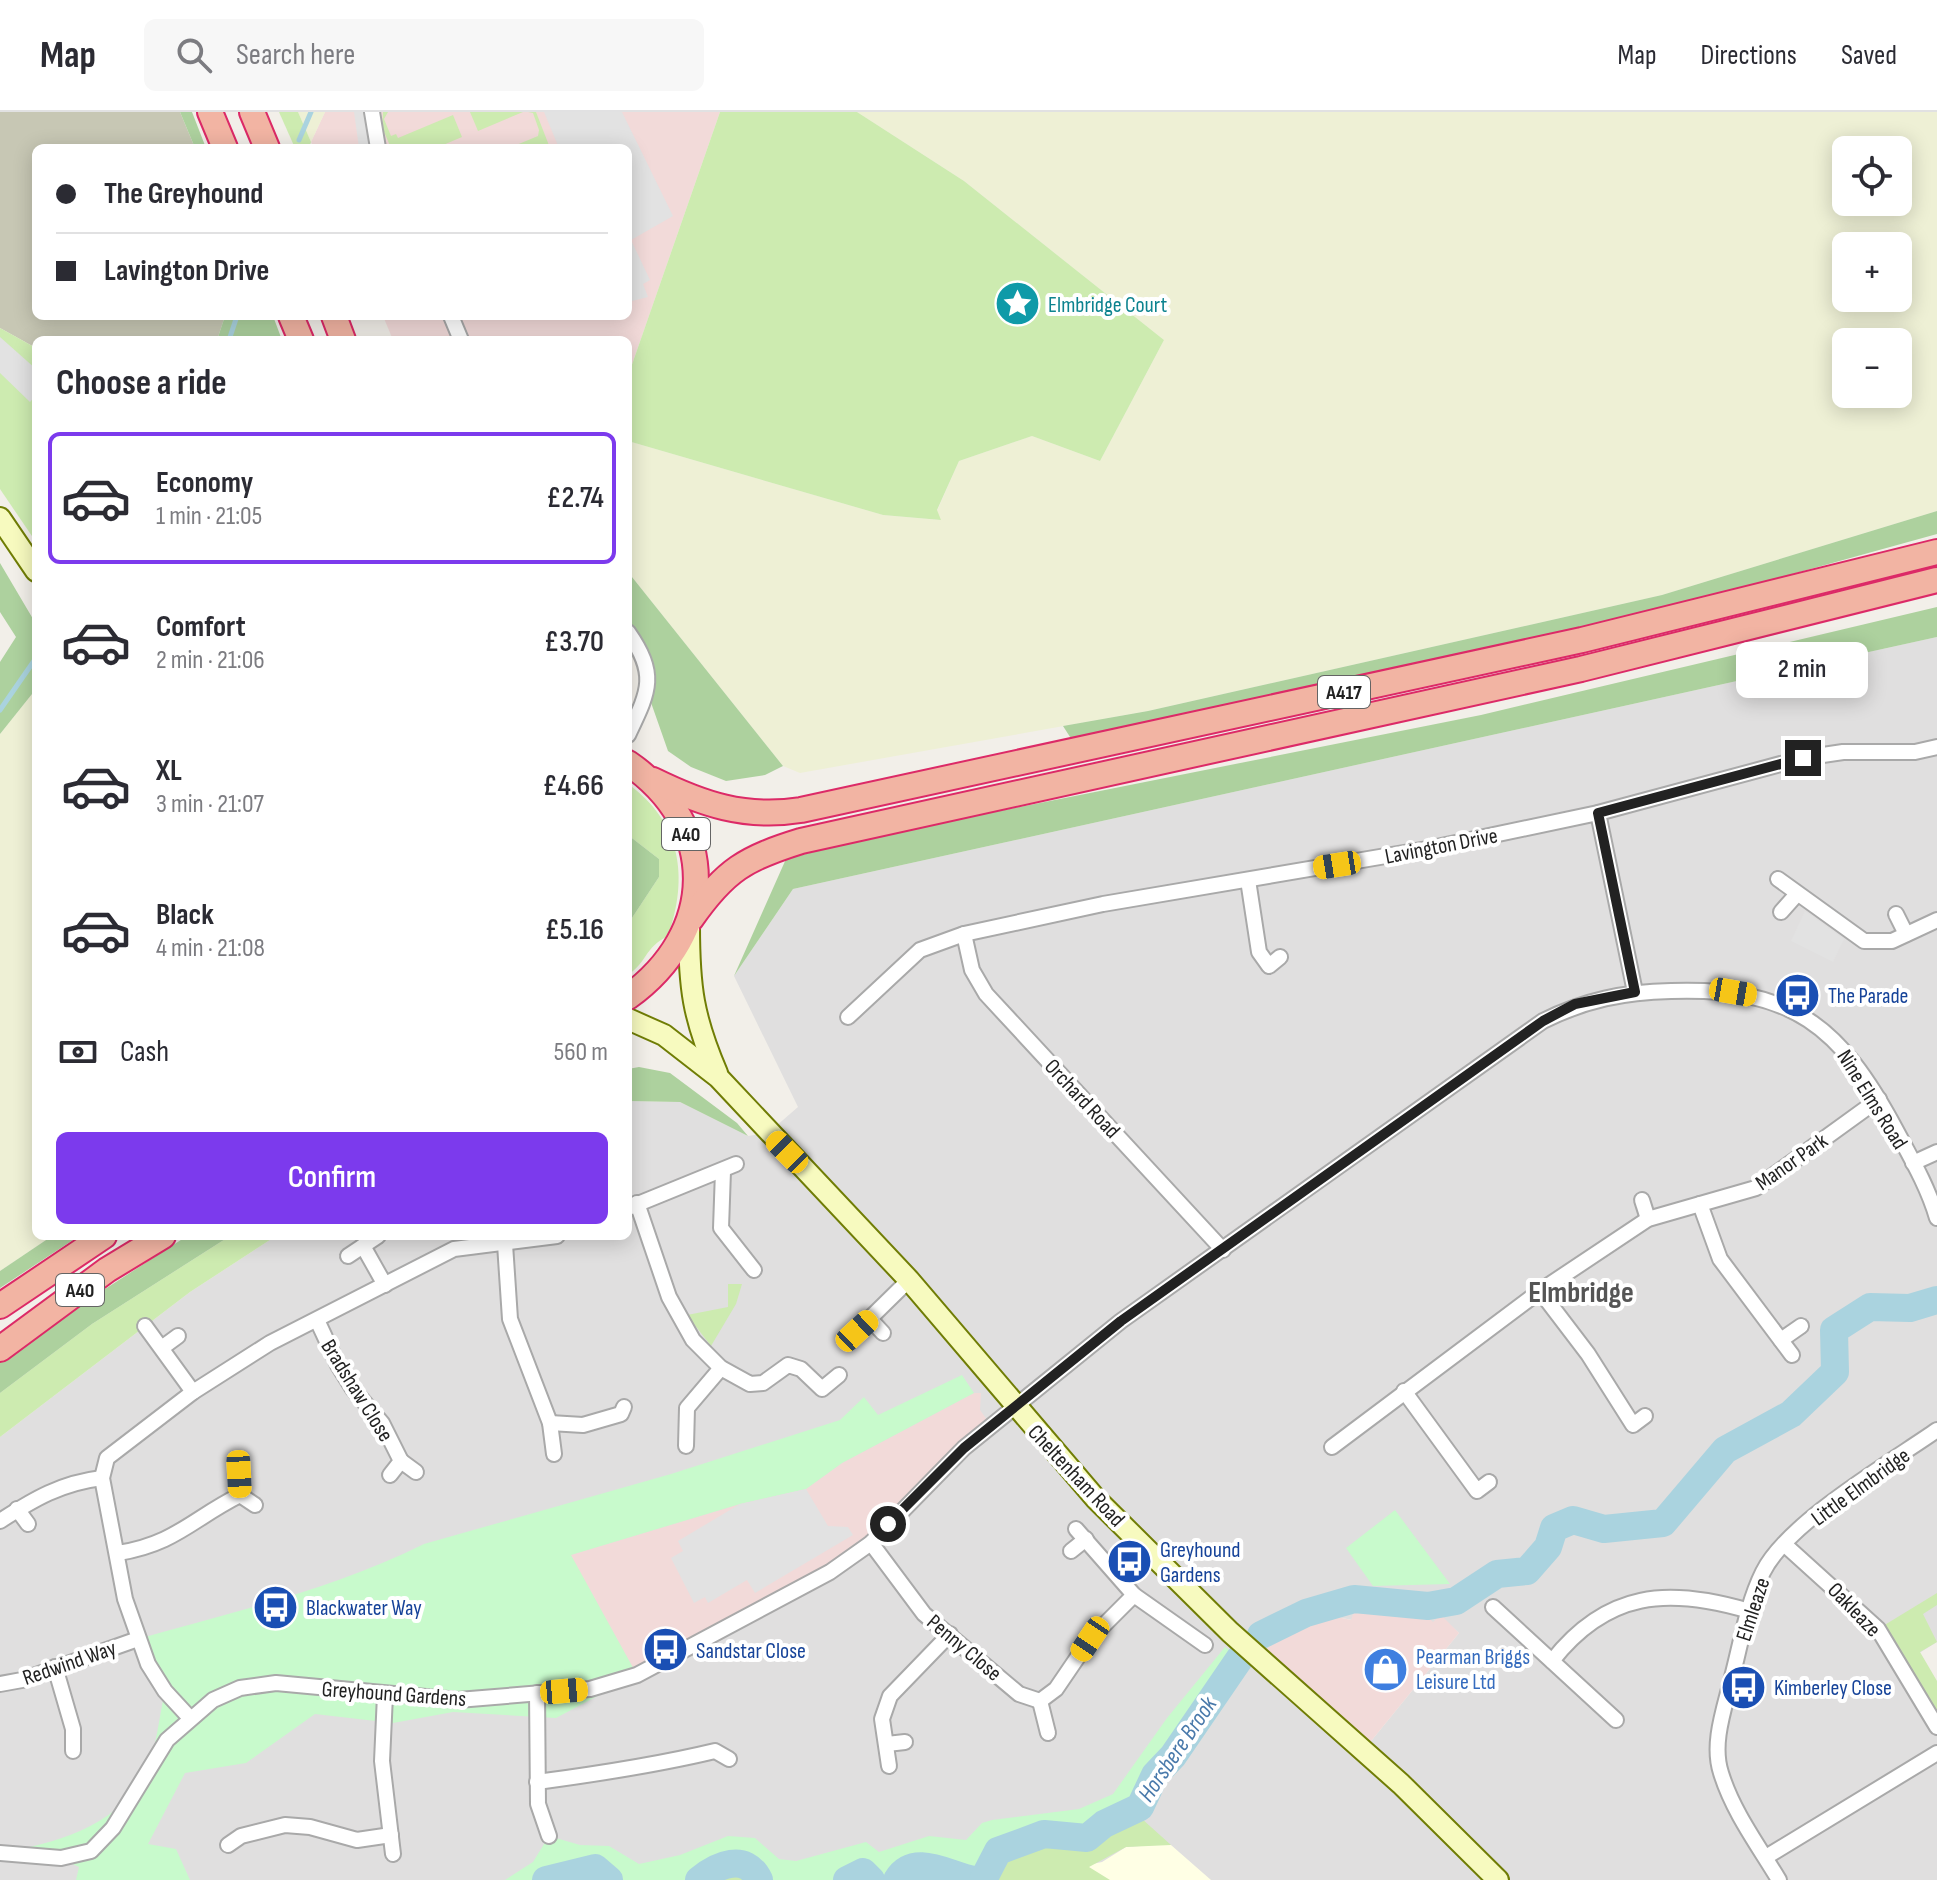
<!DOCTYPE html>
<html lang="en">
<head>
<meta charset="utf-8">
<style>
  body { margin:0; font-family:"Sofia Sans Condensed",sans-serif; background:#f7f7f7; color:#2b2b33; height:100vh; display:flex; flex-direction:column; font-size:30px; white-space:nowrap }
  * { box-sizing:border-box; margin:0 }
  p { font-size:26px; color:#7c7c81 }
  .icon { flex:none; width:44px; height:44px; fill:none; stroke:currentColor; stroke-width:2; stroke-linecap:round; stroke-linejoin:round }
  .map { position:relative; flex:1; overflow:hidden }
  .drawer { position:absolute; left:32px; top:224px; width:600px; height:904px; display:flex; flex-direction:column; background:#fff; border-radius:12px; box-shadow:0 4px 20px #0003 }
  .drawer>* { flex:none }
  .top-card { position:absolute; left:32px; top:32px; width:600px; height:176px; border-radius:12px; box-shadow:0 4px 20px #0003; display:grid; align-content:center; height:176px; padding:0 24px; background:#fff }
  .buttons { position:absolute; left:1832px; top:24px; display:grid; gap:16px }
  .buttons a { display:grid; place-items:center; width:80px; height:80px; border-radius:12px; background:#fff; box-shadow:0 4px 20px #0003; font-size:40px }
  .end { position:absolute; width:36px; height:36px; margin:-18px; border:10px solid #222; background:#fff; box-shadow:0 0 0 4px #fff }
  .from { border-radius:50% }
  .bubble { position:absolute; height:56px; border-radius:12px; background:#fff; box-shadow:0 4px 20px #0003; font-size:26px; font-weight:600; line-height:56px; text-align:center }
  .car { position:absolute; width:24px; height:48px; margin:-24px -12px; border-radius:10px; box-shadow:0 0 6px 2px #0007; background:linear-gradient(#f5c518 24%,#345 0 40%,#f5c518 0 76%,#345 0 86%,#f5c518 0) }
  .top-card b { display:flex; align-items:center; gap:28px; height:76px; font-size:30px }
  .top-card b+b { border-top:2px solid #e1e1e2 }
  .top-card i { width:20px; height:20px; background:#2b2b33 }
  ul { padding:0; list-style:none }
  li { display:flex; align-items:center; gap:24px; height:132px; margin:0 16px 12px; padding:0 8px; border:4px solid transparent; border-radius:12px }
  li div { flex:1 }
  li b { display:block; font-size:30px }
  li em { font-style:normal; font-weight:600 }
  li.on { border-color:#7c3aed }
  li>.icon { width:72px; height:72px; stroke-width:1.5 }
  h2 { padding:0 24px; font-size:36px; line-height:96px }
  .pay { display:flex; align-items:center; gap:20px; height:88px; padding:0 24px; font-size:30px }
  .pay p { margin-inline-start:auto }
  .button { display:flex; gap:16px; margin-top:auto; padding:16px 24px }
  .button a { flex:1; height:92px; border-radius:12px; background:#7c3aed; color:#fff; font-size:32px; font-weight:600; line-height:92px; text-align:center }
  header { display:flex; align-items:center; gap:48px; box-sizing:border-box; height:112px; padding:0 40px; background:#fff; border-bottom:2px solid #e1e1e2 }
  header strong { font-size:38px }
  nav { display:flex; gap:44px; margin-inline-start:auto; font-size:28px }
  .search { width:560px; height:72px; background:#f7f7f7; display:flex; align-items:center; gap:20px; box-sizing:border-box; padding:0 28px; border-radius:12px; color:#7c7c81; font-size:30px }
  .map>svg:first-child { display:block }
  .residential { fill:#e0dfdf; fill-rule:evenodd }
  .commercial { fill:#f2dad9 }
  .education { fill:#ffffe5 }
  .construction { fill:#c7c7b4 }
  .farmland { fill:#eef0d5; fill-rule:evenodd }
  .grass { fill:#cdebb0 }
  .forest { fill:#add19e }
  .park { fill:#c8facc }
  .parking { fill:#e2e2e2 }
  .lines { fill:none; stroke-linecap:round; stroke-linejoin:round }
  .stream { stroke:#aad3df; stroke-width:5 }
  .river { stroke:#aad3df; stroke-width:28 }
  .minor-casing { stroke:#a9a9a9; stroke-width:18 }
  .secondary-casing { stroke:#707d05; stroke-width:24 }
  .trunk-casing { stroke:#dc2a67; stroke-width:28 }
  .minor { stroke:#fff; stroke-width:14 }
  .secondary { stroke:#f7fabf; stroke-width:20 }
  .trunk { stroke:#f2b4a3; stroke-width:24 }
  .route { stroke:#222; stroke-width:10 }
  .labels { text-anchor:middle; stroke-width:8; stroke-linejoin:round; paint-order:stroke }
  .shield { fill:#fff; stroke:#646464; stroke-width:2 }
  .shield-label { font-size:20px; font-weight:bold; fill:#222 }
  .culture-label { font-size:22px; fill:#0d838f; stroke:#fff; text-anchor:start }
  .street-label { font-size:22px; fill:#222; stroke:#fff }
  .transit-label { font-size:22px; fill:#164399; stroke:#fff; text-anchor:start }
  .shop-label { font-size:22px; fill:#366cbe; stroke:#fff; text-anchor:start }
  .water-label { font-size:24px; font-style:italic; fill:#4a7aab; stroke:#fff }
  .district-label { font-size:30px; font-weight:bold; fill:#555; stroke:#fff }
</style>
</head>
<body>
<header>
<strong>Map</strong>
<div class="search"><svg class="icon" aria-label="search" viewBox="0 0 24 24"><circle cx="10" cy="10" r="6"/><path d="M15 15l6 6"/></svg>Search here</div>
<nav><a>Map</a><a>Directions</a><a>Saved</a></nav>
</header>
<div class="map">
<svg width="1937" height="1768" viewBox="0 0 1937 1768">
  <rect width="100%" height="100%" fill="#f2efe9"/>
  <!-- residential -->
  <path class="residential" d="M1937 525V1530L1900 1553 1937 1615V1768H0V1325L190 1180 276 1124H628V989L680 990 748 1024 768 1021 798 995 734 864 793 777ZM1357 1491 1417 1496 1433 1511 1440 1504 1459 1521 1363 1639 1323 1502 1352 1508Z"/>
  <!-- commercial -->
  <g class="commercial">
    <path d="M325 0H720L628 264V228H393L383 204H628V36H314L311 30Z"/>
    <path d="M974 1281H981L980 1298 992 1315 871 1430 637 1563 570 1443 740 1392 806 1377 842 1351Z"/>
    <path d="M1357 1491 1418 1496 1433 1510 1441 1503 1459 1521 1363 1639 1258 1544 1302 1509 1323 1502 1351 1508Z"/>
  </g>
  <!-- education -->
  <path class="education" d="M1154 1733H1171L1211 1768H1015L1102 1750 1126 1735Z"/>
  <!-- construction -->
  <path class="construction" d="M0 0H180L195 36H36V204H225L217 228H36V236L0 216Z"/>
  <!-- farmland -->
  <g class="farmland">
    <path d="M298 0H325L311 30Z"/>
    <path d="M857 0H1937V399L1662 483 1148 599 800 661 783 654 628 460V329L883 403 940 408 937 399 959 349 1032 324 1100 349 1164 228 964 69ZM1846 38H1898V90H1846ZM1846 134H1898V186H1846ZM1846 230H1898V282H1846Z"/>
    <path d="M36 577V1124H52L0 1159V622Z"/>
  </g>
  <!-- grass -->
  <g class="grass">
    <path d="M279 0H298L311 30 309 36H295Z"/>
    <path d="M383 0H388L384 7 391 24 396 22 398 26 453 3 462 25 436 36H391L382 15Z"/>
    <path d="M470 0H523L478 19Z"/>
    <path d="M528 0H536L550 36H509L538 24 539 18 533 1Z"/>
    <path d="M720 0H857L964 69 1164 228 1100 349 1032 324 959 349 937 398 941 408 883 403 628 329V264Z"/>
    <path d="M0 216 36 236V430L0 377Z"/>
    <path d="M628 672C681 710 689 765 668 824 644 836 648 849 628 863V812L659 765V747L628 723Z"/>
    <path d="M230 1124H276L190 1180 0 1325V1281L92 1212Z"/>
    <path d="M728 1172H742L736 1192 711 1234 687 1203 728 1195Z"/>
    <path d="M1937 1481V1493L1923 1502 1937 1530 1920 1540 1937 1569V1615L1878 1517Z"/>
    <path d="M1240 1546 1249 1554 1141 1706 1171 1733 1126 1735 1089 1755 1110 1768H983L998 1739 1044 1722 1087 1726 1104 1712 1140 1695 1155 1663 1173 1644Z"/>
    <path d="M734 1750 744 1752 759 1768H699L713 1757Z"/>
    <path d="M913 1755H936L974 1768H897L902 1760Z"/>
    <path d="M595 1756 609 1768H546L549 1764Z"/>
  </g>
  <!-- forest -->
  <g class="forest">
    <path d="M180 0H192L206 36H195Z"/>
    <path d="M225 204H273L282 228H217Z"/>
    <path d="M1937 399V422L1666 497 1072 628 1063 614 1148 599 1662 483Z"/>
    <path d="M0 451 36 512V577L0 622V550L16 525 0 500Z"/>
    <path d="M628 460 783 654 765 663 726 669 691 655 668 639 648 582 647 551 628 530Z"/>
    <path d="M1937 495V525L793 777 734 864 786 747 884 722 1481 603Z"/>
    <path d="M628 723 659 747V765L628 812Z"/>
    <path d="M639 955 670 961 737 1011 748 1024 680 990 628 989V957Z"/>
    <path d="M52 1124H79L0 1176V1159Z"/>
    <path d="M187 1124H230L92 1212 0 1281V1245Z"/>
  </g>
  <!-- park -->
  <g class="park">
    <path d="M962 1263 974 1281 842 1351 806 1377 740 1392 571 1443 637 1563 556 1606 453 1600 393 1611 315 1602 246 1651 185 1661 148 1732 176 1737 190 1768H76L79 1755 62 1747 0 1741C56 1731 119 1715 146 1659 157 1635 159 1604 165 1579L138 1527C234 1500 334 1477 424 1432L671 1362 840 1308 864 1285 878 1303Z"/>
    <path d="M1395 1398 1450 1472 1373 1474 1346 1436Z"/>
    <path d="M1225 1535 1240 1546 1173 1644 1155 1663 1140 1695 1104 1712 1087 1726 1044 1722 998 1739 983 1768C956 1768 916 1737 897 1768H871L862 1760 847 1768H759L744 1752 734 1750 713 1757 699 1768H609L595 1756 546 1768H505L533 1750 549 1724 580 1733 609 1734 639 1752 680 1743 728 1724 755 1726 779 1747 796 1749 866 1730 879 1740 929 1724 966 1728 982 1711 992 1708 1079 1697 1113 1682 1167 1606Z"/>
  </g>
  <!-- parking -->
  <g class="parking">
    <path d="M354 0H372L378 36H359Z"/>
    <path d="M544 0H622L673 104 631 128 650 168 643 172 648 185 628 190V36H559Z"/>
    <path d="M0 225 36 257V283L30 290 0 261Z"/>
    <path d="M1805 799 1844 827 1833 850 1791 829Z"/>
    <path d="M806 1377 828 1414 848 1415 853 1423 755 1481 747 1468 708 1491 705 1485 694 1491 671 1446 683 1439 678 1429 740 1392Z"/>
  </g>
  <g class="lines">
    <!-- stream -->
    <g class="stream">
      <path d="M299 28 311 0"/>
      <path d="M229 228 237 204"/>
      <path d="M0 598 36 546"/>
    </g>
    <!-- river -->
    <g class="river">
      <path d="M1261 1523 1306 1501 1354 1487 1428 1494 1456 1489 1497 1462 1527 1459 1548 1435 1554 1416 1573 1408 1604 1417 1663 1411 1725 1338 1791 1302 1835 1260 1834 1218 1870 1195 1910 1196 1937 1188"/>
      <path d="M546 1768 595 1756 609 1768"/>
      <path d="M699 1768C717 1753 746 1740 759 1768"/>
      <path d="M847 1768 863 1760 871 1768"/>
      <path d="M897 1768C914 1739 950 1764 974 1768"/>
      <path d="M983 1768 998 1739 1044 1722 1087 1726 1104 1712 1140 1695 1155 1663 1173 1644 1240 1546"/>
    </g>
    <defs>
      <g id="minor">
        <path d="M372 0 378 36"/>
        <path d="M451 204 461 228"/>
        <path d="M628 520C658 563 649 579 628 623"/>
        <path d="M1598 701 1635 880"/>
        <path d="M1778 767 1864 829H1892L1937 808"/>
        <path d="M1248 768 1259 840 1269 854 1280 845"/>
        <path d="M1781 800 1797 782"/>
        <path d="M1896 802 1906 822"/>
        <path d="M964 822 972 858 986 882 1223 1138"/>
        <path d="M848 905 920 838 964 822 1103 792 1427 737 1598 701 1803 646 1843 640H1915L1937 635"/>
        <path d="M1913 1051 1937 1040"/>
        <path d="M723 1059 721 1116 754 1158"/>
        <path d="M1642 1088 1648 1107"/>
        <path d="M637 1091 669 1185 693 1228 721 1256 750 1272 763 1271 788 1253 801 1257 822 1277 839 1263"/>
        <path d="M1700 1092 1720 1147 1792 1243"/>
        <path d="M628 1096 736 1052"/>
        <path d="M505 1132 510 1207 550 1311 554 1342"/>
        <path d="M363 1134 385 1173"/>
        <path d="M348 1144 378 1124"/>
        <path d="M1540 1179 1588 1242 1633 1313 1645 1304"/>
        <path d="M870 1207 883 1221"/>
        <path d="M317 1208 338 1253 353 1277 382 1311 401 1349 390 1363"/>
        <path d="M145 1214 193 1280"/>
        <path d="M857 1219 909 1168"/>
        <path d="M1781 1228 1801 1214"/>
        <path d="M163 1235 178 1224"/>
        <path d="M1404 1279 1477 1379 1489 1370"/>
        <path d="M550 1311 583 1313 621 1302 624 1295"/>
        <path d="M686 1334 687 1296 721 1256"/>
        <path d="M1332 1335 1540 1179 1648 1107 1756 1076 1879 987"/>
        <path d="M401 1349 416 1360"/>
        <path d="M240 1383 255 1393"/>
        <path d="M17 1397 28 1412"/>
        <path d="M0 1409C34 1387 61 1371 102 1366"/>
        <path d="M1076 1417 1134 1483 1205 1533"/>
        <path d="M871 1431 924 1502 1019 1582 1040 1589"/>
        <path d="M1784 1432 1878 1517 1937 1615"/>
        <path d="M1071 1439 1086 1427"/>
        <path d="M118 1441C175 1432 192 1407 240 1383L239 1362"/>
        <path d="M1493 1495 1616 1608"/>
        <path d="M1552 1549C1607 1479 1668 1475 1749 1499"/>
        <path d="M55 1555 73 1617V1639"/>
        <path d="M0 1572 22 1568 138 1527"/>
        <path d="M537 1581 538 1692 549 1724"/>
        <path d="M385 1583 382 1649 393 1742"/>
        <path d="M1040 1589 1056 1577 1090 1527 1134 1483"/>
        <path d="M1040 1589 1048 1621"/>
        <path d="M189 1605 165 1579 148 1552 125 1487 102 1366 107 1346 193 1280 270 1231 454 1137 557 1124"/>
        <path d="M887 1632 905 1630"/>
        <path d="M889 1654 882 1607 890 1584 950 1522"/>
        <path d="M537 1670C597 1662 657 1653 715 1639L729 1647"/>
        <path d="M228 1733 241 1724 285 1713 310 1715 357 1728 391 1723"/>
        <path d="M0 1741 61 1746 91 1739 113 1716 167 1628 213 1588 240 1576 276 1571 458 1588 590 1577 637 1563 830 1460 871 1431 964 1336 1121 1209 1543 909C1585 888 1624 880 1671 879 1793 875 1840 914 1896 1018 1911 1046 1928 1075 1937 1106"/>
        <path d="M1766 1745 1937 1641"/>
        <path d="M1779 1768C1758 1733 1733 1700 1721 1661 1711 1631 1725 1595 1732 1565 1741 1531 1747 1492 1763 1460 1787 1411 1891 1350 1937 1318"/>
      </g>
      <g id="secondary">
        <path d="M0 406 36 459"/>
        <path d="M689 814C689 875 693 905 717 961"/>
        <path d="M628 907 664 923 718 965 909 1168 1096 1387 1230 1520 1401 1672 1498 1768"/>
      </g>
      <g id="trunk">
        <path d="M210 0 225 36"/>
        <path d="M252 0 267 36"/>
        <path d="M291 204 301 228"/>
        <path d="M334 204 343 228"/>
        <path d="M628 651C720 714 717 821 628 885"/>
        <path d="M653 668C702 692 745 707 801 698L1582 528 1937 440"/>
        <path d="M691 807C725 758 746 746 801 729L1581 557 1937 468"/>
        <path d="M0 1194 104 1124"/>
        <path d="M0 1237 107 1158 163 1124"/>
      </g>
    </defs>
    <!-- minor casing -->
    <use href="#minor" class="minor-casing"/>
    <!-- secondary casing -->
    <use href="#secondary" class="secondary-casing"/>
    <!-- trunk casing -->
    <use href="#trunk" class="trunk-casing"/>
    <!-- minor -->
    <use href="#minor" class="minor"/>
    <!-- secondary -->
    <use href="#secondary" class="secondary"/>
    <!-- trunk -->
    <use href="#trunk" class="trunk"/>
  </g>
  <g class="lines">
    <!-- route -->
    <path class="route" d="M888 1412 964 1336 1121 1209 1543 909 1575 892 1635 880 1598 701 1803 646"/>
  </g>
  <!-- icons -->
  <defs>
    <symbol id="sight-disc" viewBox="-11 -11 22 22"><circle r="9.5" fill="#0f9aa8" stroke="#fff"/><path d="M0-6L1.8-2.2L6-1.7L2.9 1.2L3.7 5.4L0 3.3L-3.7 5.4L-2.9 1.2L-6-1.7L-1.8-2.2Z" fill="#fff"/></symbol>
    <symbol id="bus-disc" viewBox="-11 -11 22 22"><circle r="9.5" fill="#1a4fb4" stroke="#fff"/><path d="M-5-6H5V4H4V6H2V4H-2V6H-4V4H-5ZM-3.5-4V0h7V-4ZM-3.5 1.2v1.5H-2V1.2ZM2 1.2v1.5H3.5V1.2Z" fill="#fff"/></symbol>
    <symbol id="shop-disc" viewBox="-11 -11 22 22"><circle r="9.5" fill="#3f7fe0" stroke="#fff"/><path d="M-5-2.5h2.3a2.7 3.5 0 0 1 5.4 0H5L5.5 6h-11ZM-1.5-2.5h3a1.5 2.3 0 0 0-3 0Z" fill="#fff"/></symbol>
  </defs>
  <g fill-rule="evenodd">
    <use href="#sight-disc" x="992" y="166" width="51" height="51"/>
    <use href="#bus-disc" x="1772" y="858" width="51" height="51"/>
    <use href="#bus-disc" x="1104" y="1424" width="51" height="51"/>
    <use href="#bus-disc" x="250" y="1470" width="51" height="51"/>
    <use href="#bus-disc" x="640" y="1512" width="51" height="51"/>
    <use href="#shop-disc" x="1360" y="1532" width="51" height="51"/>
    <use href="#bus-disc" x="1718" y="1550" width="51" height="51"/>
  </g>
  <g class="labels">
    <!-- shield labels -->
    <g class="shield">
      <rect x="1318" y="564" width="52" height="32" rx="6"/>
      <rect x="662" y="706" width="48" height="32" rx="6"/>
      <rect x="56" y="1162" width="48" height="32" rx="6"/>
    </g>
    <g class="shield-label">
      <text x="1344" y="587">A417</text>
      <text x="686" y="729">A40</text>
      <text x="80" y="1185">A40</text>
    </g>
    <!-- culture labels -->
    <g class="culture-label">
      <text x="1048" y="200">Elmbridge Court</text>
    </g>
    <!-- street labels -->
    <g class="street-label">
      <text transform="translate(1441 733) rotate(-11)" y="8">Lavington Drive</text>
      <text transform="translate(1083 986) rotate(47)" y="8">Orchard Road</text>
      <text transform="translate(1873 987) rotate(58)" y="8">Nine Elms Road</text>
      <text transform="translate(1791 1049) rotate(-35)" y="8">Manor Park</text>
      <text transform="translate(358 1278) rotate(58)" y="8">Bradshaw Close</text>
      <text transform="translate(1077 1363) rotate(47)" y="8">Cheltenham Road</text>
      <text transform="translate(1860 1374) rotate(-36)" y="8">Little Elmbridge</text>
      <text transform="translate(1752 1497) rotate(-72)" y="8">Elmleaze</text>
      <text transform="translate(1855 1497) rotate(46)" y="8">Oakleaze</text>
      <text transform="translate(965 1535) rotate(40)" y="8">Penny Close</text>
      <text transform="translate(69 1550) rotate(-19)" y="8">Redwind Way</text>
      <text transform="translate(394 1581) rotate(4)" y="8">Greyhound Gardens</text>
    </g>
    <!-- transit labels -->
    <g class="transit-label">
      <text x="1828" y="891">The Parade</text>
      <text x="1160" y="1445">Greyhound<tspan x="1160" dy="25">Gardens</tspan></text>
      <text x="306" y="1503">Blackwater Way</text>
      <text x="696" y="1546">Sandstar Close</text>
      <text x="1774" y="1583">Kimberley Close</text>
    </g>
    <!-- shop labels -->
    <g class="shop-label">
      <text x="1416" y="1552">Pearman Briggs<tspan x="1416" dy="25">Leisure Ltd</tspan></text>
    </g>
    <!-- water labels -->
    <g class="water-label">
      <text transform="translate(1177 1637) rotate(-56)" y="8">Horsbere Brook</text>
    </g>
    <!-- district labels -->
    <g class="district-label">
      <text x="1581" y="1190">Elmbridge</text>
    </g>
  </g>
</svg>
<div class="buttons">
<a><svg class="icon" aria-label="locate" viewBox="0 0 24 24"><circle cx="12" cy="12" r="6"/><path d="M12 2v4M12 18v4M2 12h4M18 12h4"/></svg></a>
<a>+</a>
<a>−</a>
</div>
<i class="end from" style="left:888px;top:1412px"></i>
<i class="end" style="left:1803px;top:646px"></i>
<div class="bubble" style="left:1736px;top:530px;width:132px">2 min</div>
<i class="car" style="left:1337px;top:753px;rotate:261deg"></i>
<i class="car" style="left:1733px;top:880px;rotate:100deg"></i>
<i class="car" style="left:787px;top:1040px;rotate:315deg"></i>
<i class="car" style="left:857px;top:1219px;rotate:47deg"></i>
<i class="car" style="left:239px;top:1362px;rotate:177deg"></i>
<i class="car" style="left:1090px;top:1527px;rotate:214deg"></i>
<i class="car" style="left:564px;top:1579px;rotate:85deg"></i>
<div class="top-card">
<b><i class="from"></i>The Greyhound</b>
<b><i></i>Lavington Drive</b>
</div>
<section class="drawer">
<h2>Choose a ride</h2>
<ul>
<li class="on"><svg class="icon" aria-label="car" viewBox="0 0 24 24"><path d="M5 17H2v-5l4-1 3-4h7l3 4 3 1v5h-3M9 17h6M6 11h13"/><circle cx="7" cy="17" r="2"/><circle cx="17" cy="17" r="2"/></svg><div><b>Economy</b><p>1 min · 21:05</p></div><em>£2.74</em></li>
<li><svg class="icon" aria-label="car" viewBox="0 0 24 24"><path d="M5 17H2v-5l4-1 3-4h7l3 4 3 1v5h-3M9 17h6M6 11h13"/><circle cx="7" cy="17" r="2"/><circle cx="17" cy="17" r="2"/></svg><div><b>Comfort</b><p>2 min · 21:06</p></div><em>£3.70</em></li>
<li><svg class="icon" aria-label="car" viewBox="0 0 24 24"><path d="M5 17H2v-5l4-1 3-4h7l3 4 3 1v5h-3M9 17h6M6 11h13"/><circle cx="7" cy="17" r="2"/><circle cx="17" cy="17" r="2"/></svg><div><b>XL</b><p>3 min · 21:07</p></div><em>£4.66</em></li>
<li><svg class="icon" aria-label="car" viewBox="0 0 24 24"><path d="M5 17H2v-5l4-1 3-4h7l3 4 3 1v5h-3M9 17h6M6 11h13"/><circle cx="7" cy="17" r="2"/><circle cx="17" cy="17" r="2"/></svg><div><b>Black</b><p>4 min · 21:08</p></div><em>£5.16</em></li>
</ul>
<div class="pay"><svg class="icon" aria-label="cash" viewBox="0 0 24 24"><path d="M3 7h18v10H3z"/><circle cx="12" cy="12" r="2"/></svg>Cash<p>560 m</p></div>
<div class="button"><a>Confirm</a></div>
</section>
</div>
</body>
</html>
